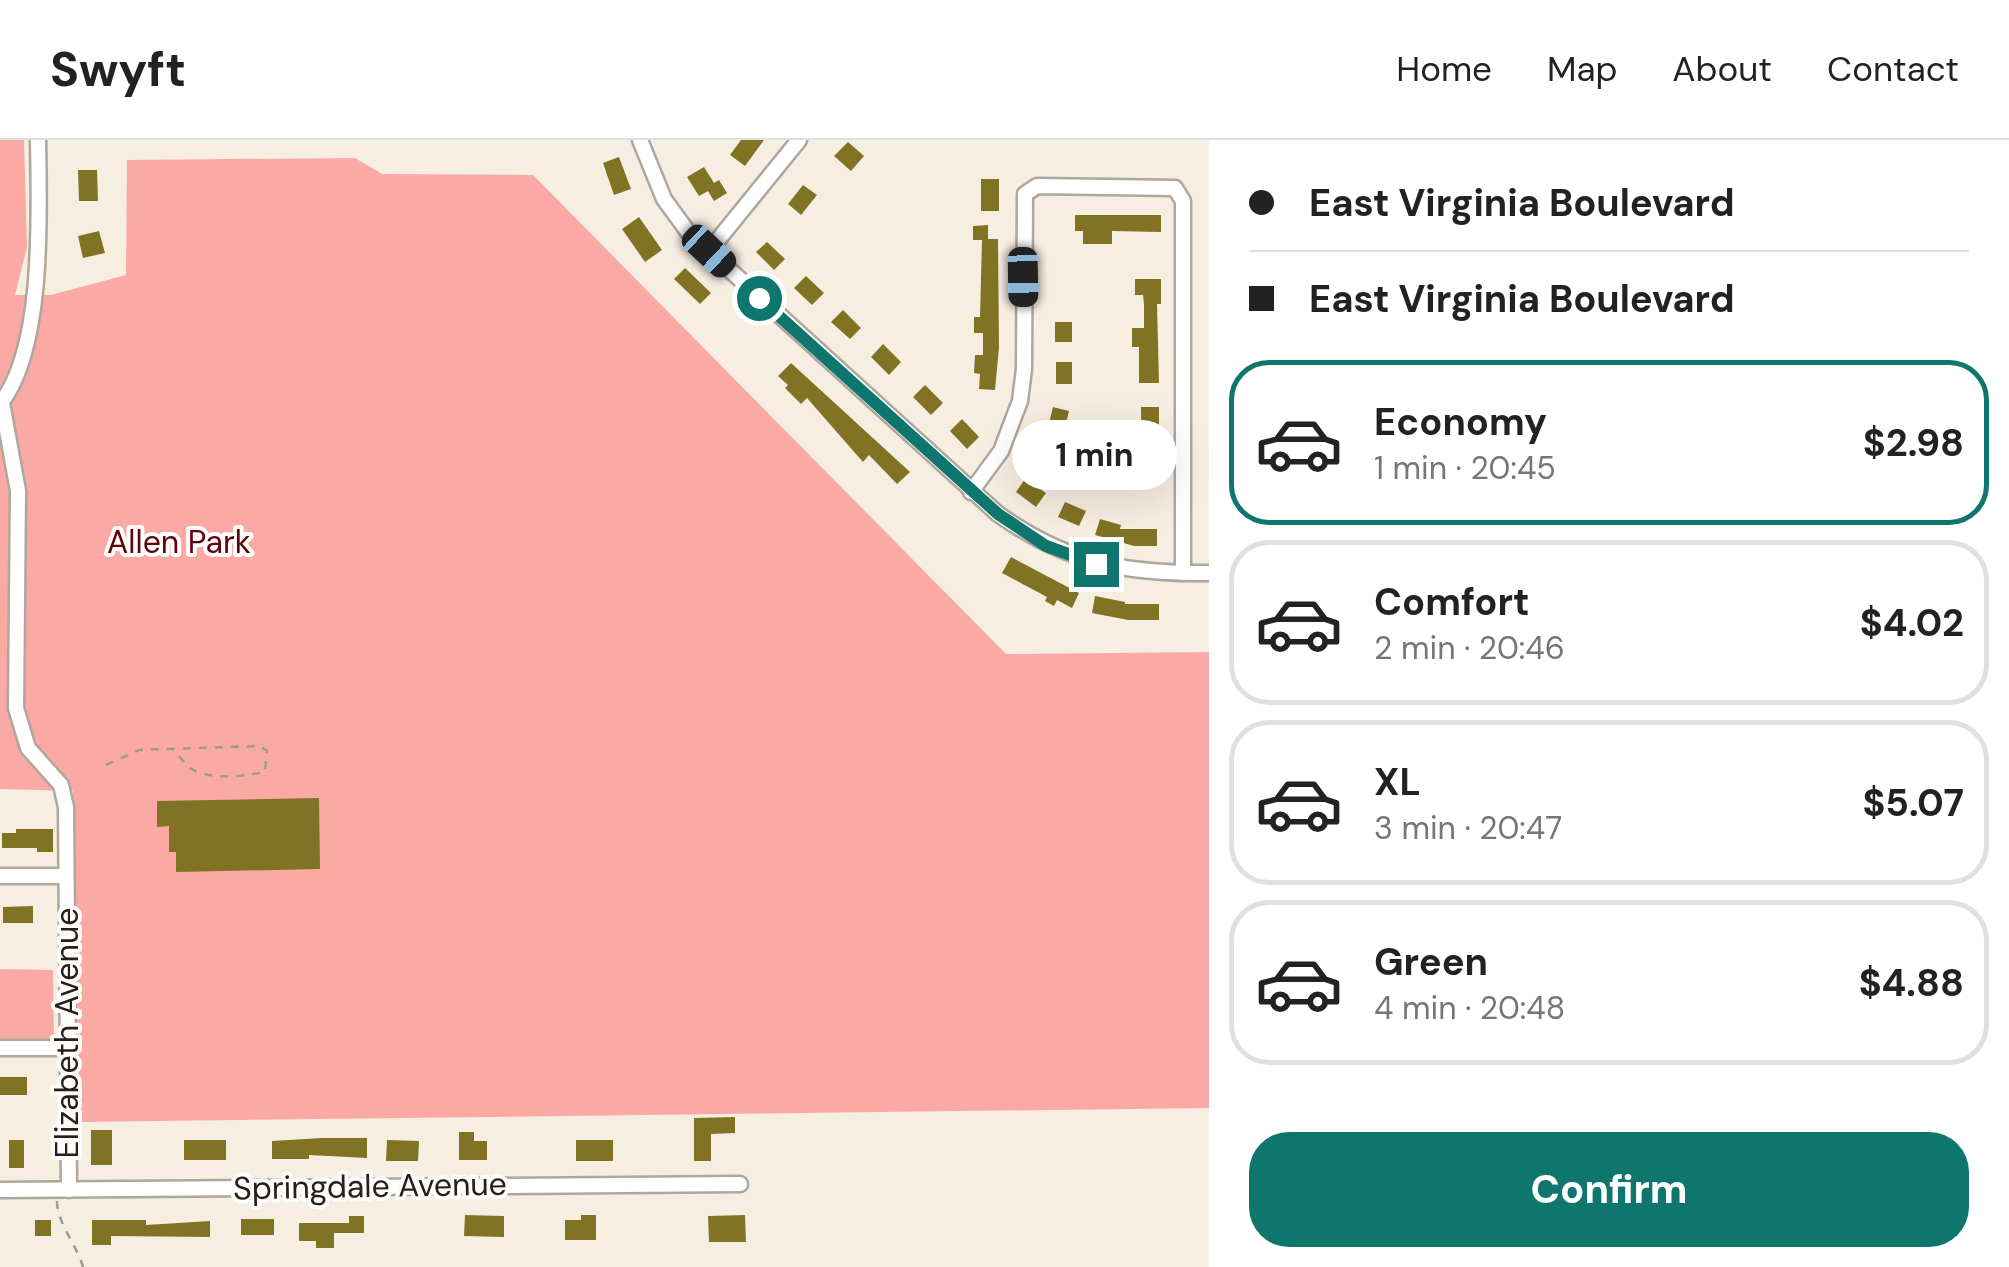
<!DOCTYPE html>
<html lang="en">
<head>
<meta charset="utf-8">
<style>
  body { margin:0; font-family:"DM Sans",sans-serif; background:#f2f2f2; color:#222; height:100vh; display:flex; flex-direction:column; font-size:38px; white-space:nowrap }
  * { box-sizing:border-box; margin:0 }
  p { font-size:32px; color:#767676 }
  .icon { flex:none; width:55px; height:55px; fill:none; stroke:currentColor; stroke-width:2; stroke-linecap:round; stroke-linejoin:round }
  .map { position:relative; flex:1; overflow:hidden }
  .drawer { display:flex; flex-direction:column; background:#fff; width:800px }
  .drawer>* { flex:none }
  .guide { display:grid; align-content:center; height:220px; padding:0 40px; background:#fff }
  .end { position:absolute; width:45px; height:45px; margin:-22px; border:12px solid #0f766e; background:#fff; box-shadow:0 0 0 5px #fff }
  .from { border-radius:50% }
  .bubble { position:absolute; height:70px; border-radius:35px; background:#fff; box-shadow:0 10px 40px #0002; font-size:32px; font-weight:700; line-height:70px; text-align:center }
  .car { position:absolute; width:30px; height:60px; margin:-30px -15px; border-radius:12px; box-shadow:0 0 8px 2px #0007; background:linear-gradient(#222 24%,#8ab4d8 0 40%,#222 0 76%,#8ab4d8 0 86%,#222 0) }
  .guide b { display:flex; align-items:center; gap:35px; height:95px; font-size:38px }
  .guide b+b { border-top:2px solid #e0e0e0 }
  .guide i { width:25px; height:25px; background:#222 }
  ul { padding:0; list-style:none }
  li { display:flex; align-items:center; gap:30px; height:165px; margin:0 20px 15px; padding:0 20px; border:5px solid #e0e0e0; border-radius:40px }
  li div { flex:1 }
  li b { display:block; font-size:38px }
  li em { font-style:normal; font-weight:700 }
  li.current { border-color:#0f766e }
  li>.icon { width:90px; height:90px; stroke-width:1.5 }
  .cta { display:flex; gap:20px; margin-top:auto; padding:20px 40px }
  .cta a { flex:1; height:115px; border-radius:40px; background:#0f766e; color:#fff; font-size:40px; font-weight:700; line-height:115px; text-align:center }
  header { display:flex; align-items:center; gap:60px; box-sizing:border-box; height:140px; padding:0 50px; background:#fff; border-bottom:2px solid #e0e0e0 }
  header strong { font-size:48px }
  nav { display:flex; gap:55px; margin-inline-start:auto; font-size:35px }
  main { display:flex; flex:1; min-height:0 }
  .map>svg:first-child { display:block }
  .green { fill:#faa9a5 }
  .building { fill:#807323 }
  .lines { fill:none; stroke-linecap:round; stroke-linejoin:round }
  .street-casing { stroke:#afa79c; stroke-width:19 }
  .path { stroke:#9f9990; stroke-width:2.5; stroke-dasharray:8 8; stroke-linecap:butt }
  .street { stroke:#fff; stroke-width:14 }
  .route { stroke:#0f766e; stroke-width:12 }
  .labels { text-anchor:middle; stroke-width:8; stroke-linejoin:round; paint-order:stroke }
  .park-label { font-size:32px; fill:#5e000d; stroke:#fefcfa }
  .street-label { font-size:32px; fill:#23201c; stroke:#fefcfa }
</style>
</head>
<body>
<header>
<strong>Swyft</strong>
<nav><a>Home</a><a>Map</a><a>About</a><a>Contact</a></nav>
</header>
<main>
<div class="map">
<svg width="1209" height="1127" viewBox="0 0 1209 1127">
  <rect width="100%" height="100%" fill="#f7eee2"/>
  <!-- green -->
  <g class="green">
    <path d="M0 0H24L27 107 15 155H51L126 135 127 20 355 18 382 34 533 35 1006 514 1209 512V968L78 982 73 651 0 649Z"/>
    <path d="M0 829 53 830 54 899H0Z"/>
  </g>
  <!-- building -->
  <g class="building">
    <path d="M741 0H764L745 26 730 15Z"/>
    <path d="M848 2 864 16 851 31 834 16Z"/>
    <path d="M619 17 631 49 614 55 603 23Z"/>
    <path d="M704 27 714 43 719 40 727 53 714 61 708 51 699 56 687 37Z"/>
    <path d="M78 30H97L98 61H79Z"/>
    <rect x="981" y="39" width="18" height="32"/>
    <path d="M803 45 817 55 801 75 788 64Z"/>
    <path d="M1075 75H1161V92L1112 91V104H1083V91H1075Z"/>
    <path d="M639 77 662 110 645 122 622 89Z"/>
    <path d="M988 85V99H998L999 207 995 250 979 249 980 234 974 233 975 215H983V193H974V177H980L982 100H973V86Z"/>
    <path d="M99 91 105 113 83 118 78 96Z"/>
    <path d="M767 102 785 119 774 130 756 112Z"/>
    <path d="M685 128 711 153 700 164 674 139Z"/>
    <path d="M806 136 824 153 812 165 794 148Z"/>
    <path d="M1135 139H1161V164H1157L1159 243H1139V207H1132V188H1144V164L1143 155H1135Z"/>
    <path d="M843 170 861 188 850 199 831 182Z"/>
    <rect x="1055" y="182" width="17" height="20"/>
    <path d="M883 204 901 222 889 235 871 217Z"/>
    <rect x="1056" y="222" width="16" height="22"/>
    <path d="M791 223 910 332 897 344 869 315 863 322 807 258 801 264 785 248 788 245 778 236Z"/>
    <path d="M925 245 943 263 931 275 913 257Z"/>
    <path d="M1053 267 1069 271 1062 299 1046 295Z"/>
    <path d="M1141 267H1159V336H1142Z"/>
    <path d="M962 279 979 297 967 309 950 291Z"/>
    <path d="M1025 339 1046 353 1036 367 1016 352Z"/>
    <path d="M1065 362 1086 371 1079 386 1058 377Z"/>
    <path d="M1100 379 1121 385 1120 389H1157V406H1134L1095 395Z"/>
    <path d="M1011 417 1079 453 1072 468 1057 460 1054 466 1045 461 1047 457 1002 433Z"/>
    <path d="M1095 456 1125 462V464H1159V480H1128L1092 473Z"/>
    <path d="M319 658 320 729 176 732V712H169V686L157 687V661Z"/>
    <path d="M16 689H53V712H37V708H2V693H16Z"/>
    <path d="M33 766V783H3V767Z"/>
    <rect x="0" y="937" width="27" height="18"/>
    <path d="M735 977V993L711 994V1021H694V978Z"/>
    <rect x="91" y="990" width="21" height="35"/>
    <path d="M459 992H474V1001H487V1020H459Z"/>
    <path d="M322 998H367V1018L309 1015V1019H272V1001Z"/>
    <rect x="9" y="1000" width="15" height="28"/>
    <rect x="184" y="1000" width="42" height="20"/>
    <path d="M387 1000 419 1001 418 1021H386Z"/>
    <rect x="576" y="1000" width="37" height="21"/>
    <path d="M465 1075 504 1076V1097L464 1096Z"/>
    <path d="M581 1075H596V1100H565V1080H581Z"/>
    <path d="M745 1075 746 1102H709L708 1076Z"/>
    <path d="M349 1076H364V1093H334V1108H316V1101H299V1083H349Z"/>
    <rect x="241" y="1079" width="33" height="16"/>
    <rect x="35" y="1080" width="16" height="16"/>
    <path d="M92 1080H146V1085L210 1081V1097L111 1096V1105H92Z"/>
  </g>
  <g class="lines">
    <defs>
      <g id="street">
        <path d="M640 0 664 59 688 92 998 374C1067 423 1125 434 1209 433"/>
        <path d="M709 111 799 0"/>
        <path d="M2 263 18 351 16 568 28 608 61 645 66 667 69 1050"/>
        <path d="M0 264C45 209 39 70 38 0"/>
        <path d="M971 352 1001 311 1020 261 1024 229 1025 54 1037 46 1175 48 1183 61V433"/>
        <path d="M0 736H66"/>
        <path d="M0 908H67"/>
        <path d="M0 1050 740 1044"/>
      </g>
    </defs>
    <!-- street casing -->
    <use href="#street" class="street-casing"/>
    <!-- path -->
    <g class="path">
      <path d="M106 625 139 610 260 606 267 611 265 632C244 636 212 640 193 630 183 624 180 614 170 608"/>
      <path d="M57 1061C57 1083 77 1105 83 1127"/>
    </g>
    <!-- street -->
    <use href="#street" class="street"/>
  </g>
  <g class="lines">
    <!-- route -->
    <path class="route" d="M759 158 998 374 1046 406 1096 424"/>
  </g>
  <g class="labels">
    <!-- park labels -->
    <g class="park-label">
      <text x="179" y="413">Allen Park</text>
    </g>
    <!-- street labels -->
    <g class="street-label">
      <text transform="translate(67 893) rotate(-90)" y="11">Elizabeth Avenue</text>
      <text transform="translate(370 1046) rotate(-1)" y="11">Springdale Avenue</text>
    </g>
  </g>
</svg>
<i class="end from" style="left:759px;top:158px"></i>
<i class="end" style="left:1096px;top:424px"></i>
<div class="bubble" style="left:1012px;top:280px;width:165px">1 min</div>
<i class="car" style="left:709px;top:111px;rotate:133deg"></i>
<i class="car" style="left:1023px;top:137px;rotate:179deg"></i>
</div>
<section class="drawer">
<div class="guide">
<b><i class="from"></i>East Virginia Boulevard</b>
<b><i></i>East Virginia Boulevard</b>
</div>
<ul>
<li class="current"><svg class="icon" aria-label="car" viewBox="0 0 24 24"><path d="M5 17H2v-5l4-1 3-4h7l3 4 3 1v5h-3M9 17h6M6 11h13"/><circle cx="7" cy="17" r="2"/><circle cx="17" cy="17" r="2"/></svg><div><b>Economy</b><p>1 min · 20:45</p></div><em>$2.98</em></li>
<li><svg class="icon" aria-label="car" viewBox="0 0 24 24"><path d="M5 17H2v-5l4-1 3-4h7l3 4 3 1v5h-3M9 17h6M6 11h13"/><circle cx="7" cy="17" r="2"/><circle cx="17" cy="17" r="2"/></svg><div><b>Comfort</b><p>2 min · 20:46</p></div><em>$4.02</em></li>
<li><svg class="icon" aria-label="car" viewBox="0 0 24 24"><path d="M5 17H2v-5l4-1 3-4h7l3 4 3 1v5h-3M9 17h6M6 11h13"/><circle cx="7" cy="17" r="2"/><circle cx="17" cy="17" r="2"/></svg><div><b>XL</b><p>3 min · 20:47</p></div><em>$5.07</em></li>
<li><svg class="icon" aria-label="car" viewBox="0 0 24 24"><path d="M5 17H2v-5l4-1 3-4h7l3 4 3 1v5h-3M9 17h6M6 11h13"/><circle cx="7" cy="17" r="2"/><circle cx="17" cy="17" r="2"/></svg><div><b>Green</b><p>4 min · 20:48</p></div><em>$4.88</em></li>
</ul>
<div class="cta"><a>Confirm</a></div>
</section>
</main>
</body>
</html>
